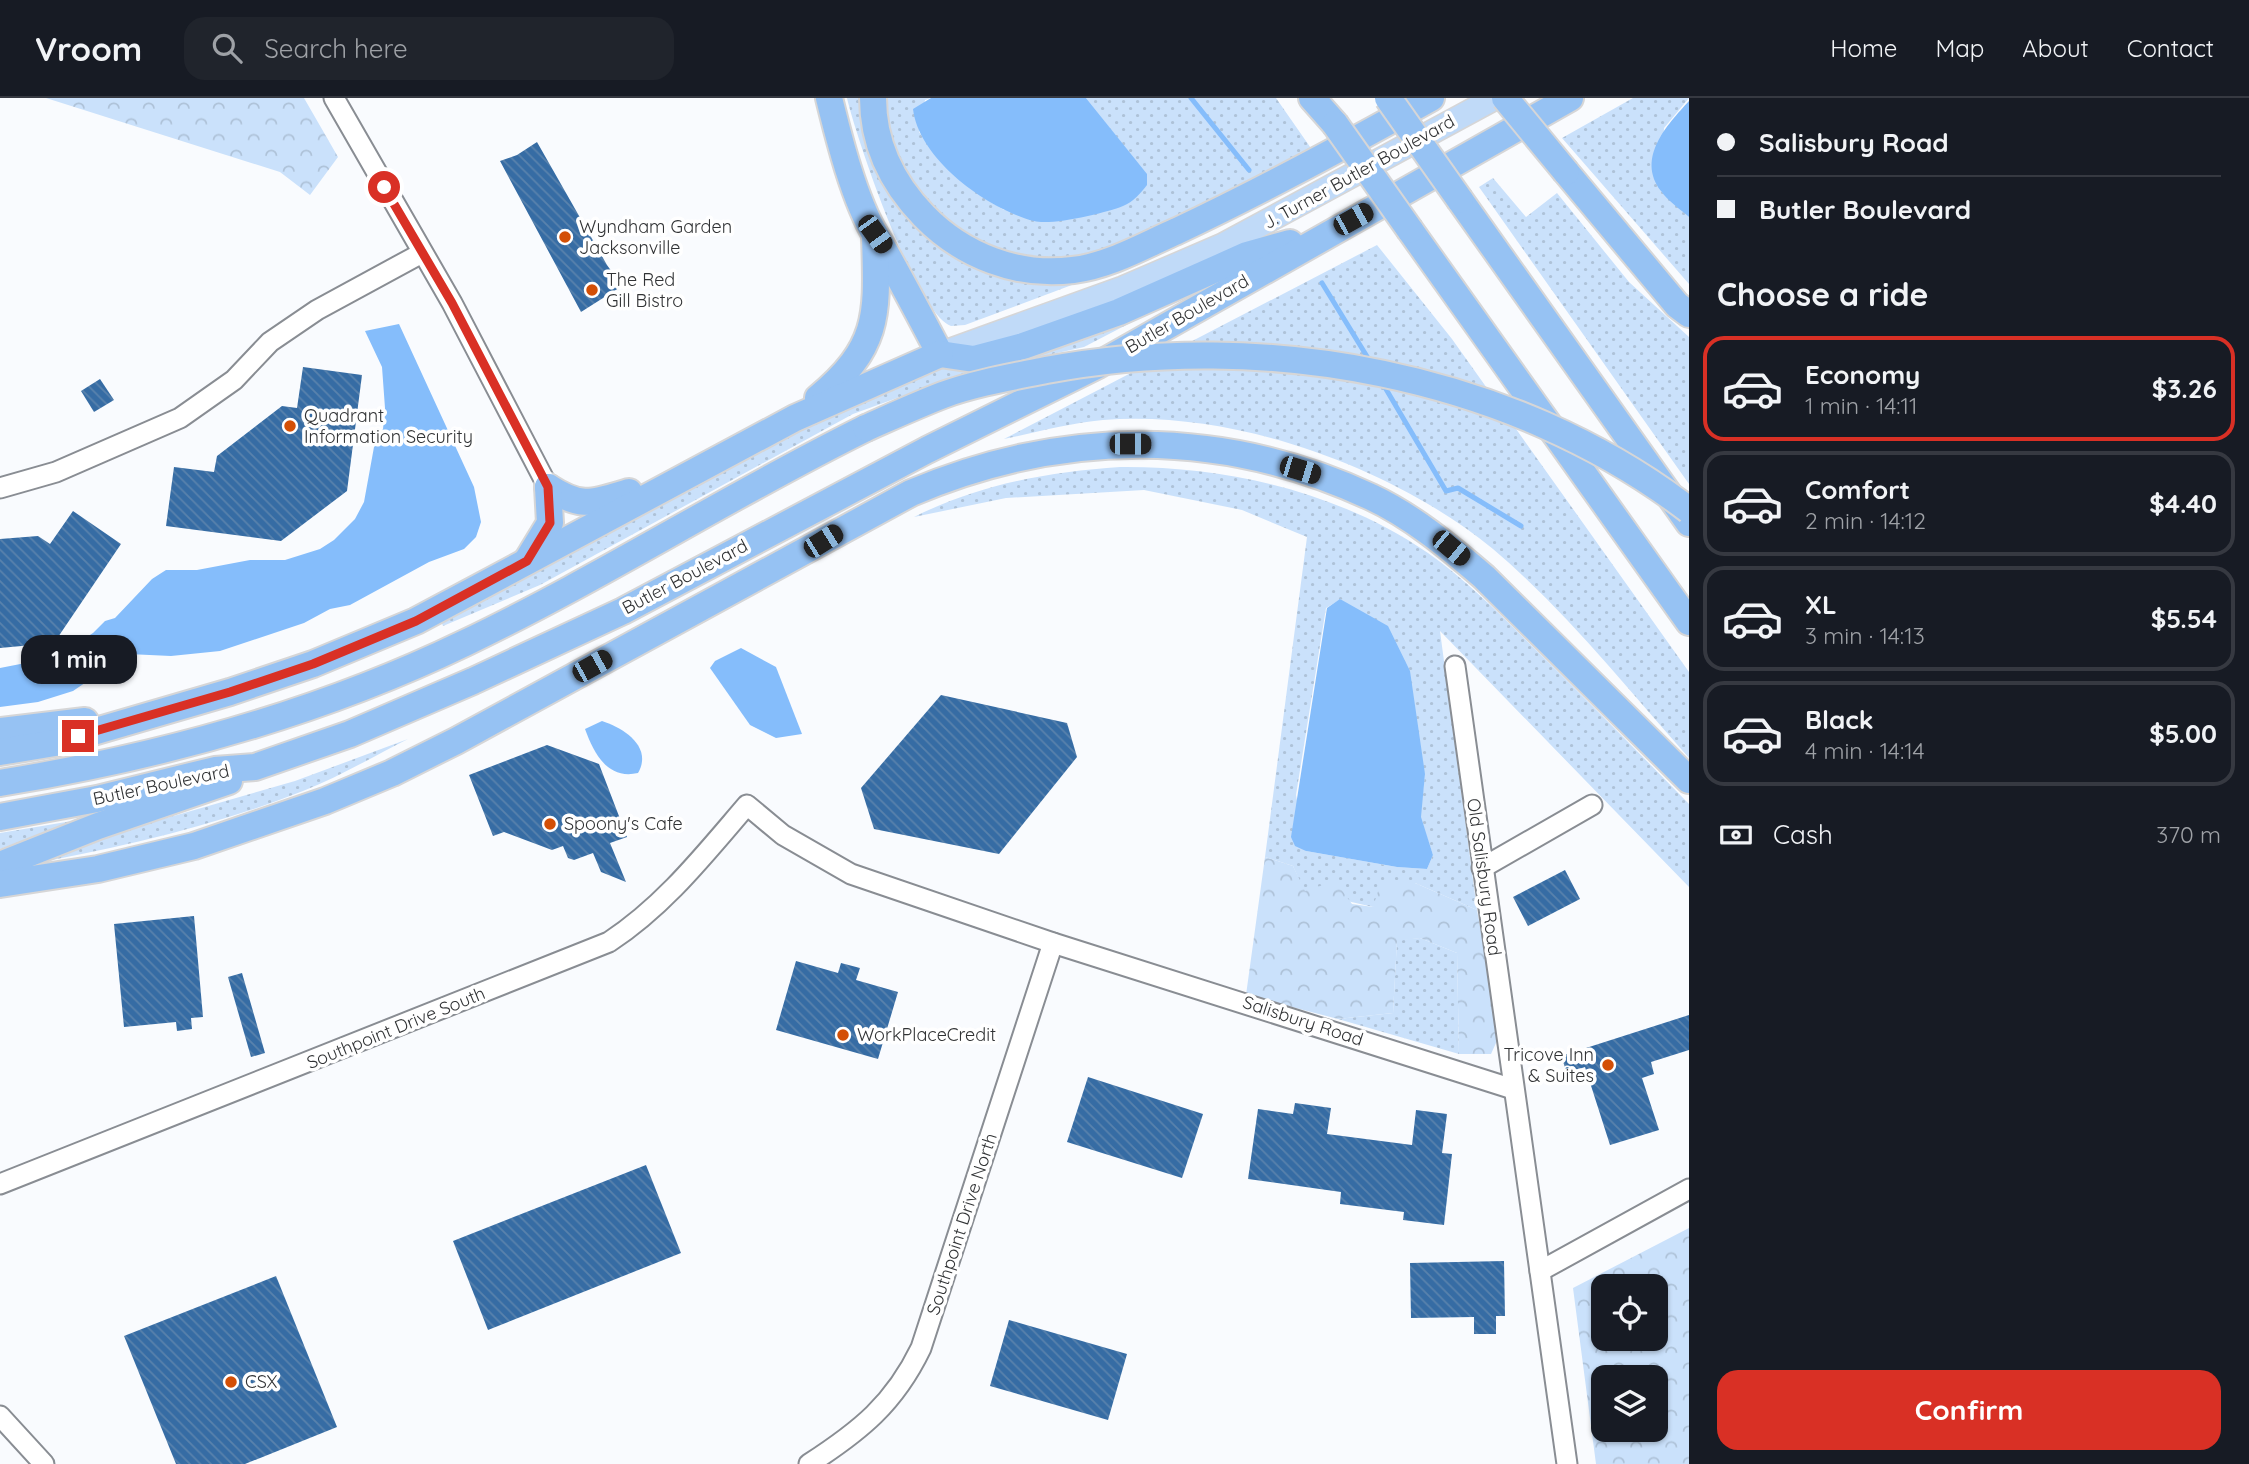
<!DOCTYPE html>
<html lang="en">
<head>
<meta charset="utf-8">
<style>
  body { margin:0; font-family:Quicksand,sans-serif; background:#20242c; color:#f1f3f6; height:100vh; display:flex; flex-direction:column; font-size:26px; white-space:nowrap }
  * { box-sizing:border-box; margin:0 }
  p { font-size:23px; color:#9ea1a6 }
  .icon { flex:none; width:38px; height:38px; fill:none; stroke:currentColor; stroke-width:2; stroke-linecap:round; stroke-linejoin:round }
  .map { position:relative; flex:1; overflow:hidden }
  .side { display:flex; flex-direction:column; background:#171b24; width:560px }
  .side>* { flex:none }
  .top-card { display:grid; align-content:center; height:154px; padding:0 28px; background:#171b24 }
  .buttons { position:absolute; left:1591px; top:1176px; display:grid; gap:14px }
  .buttons a { display:grid; place-items:center; width:77px; height:77px; border-radius:14px; background:#171b24; box-shadow:0 2px 5px #0004; font-size:35px }
  .end { position:absolute; width:32px; height:32px; margin:-16px; border:9px solid #d93025; background:#fff; box-shadow:0 0 0 4px #fff }
  .from { border-radius:50% }
  .bubble { position:absolute; height:49px; border-radius:21px; background:#171b24; box-shadow:0 2px 5px #0004; font-size:23px; font-weight:700; line-height:49px; text-align:center }
  .car { position:absolute; width:21px; height:42px; margin:-21px -10px; border-radius:9px; box-shadow:0 0 5px 2px #0007; background:linear-gradient(#222 24%,#8ab4d8 0 40%,#222 0 76%,#8ab4d8 0 86%,#222 0) }
  .top-card b { display:flex; align-items:center; gap:24px; height:66px; font-size:26px }
  .top-card b+b { border-top:2px solid #363941 }
  .top-card i { width:18px; height:18px; background:#f1f3f6 }
  ul { padding:0; list-style:none }
  li { display:flex; align-items:center; gap:21px; height:105px; margin:0 14px 10px; padding:0 14px; border:4px solid #363941; border-radius:21px }
  li div { flex:1 }
  li b { display:block; font-size:26px }
  li em { font-style:normal; font-weight:700 }
  li.selected { border-color:#d93025 }
  li>.icon { width:63px; height:63px; stroke-width:1.5 }
  h2 { padding:0 28px; font-size:32px; line-height:84px }
  .pay { display:flex; align-items:center; gap:18px; height:77px; padding:0 28px; font-size:26px }
  .pay p { margin-inline-start:auto }
  .cta { display:flex; gap:14px; margin-top:auto; padding:14px 28px }
  .cta a { flex:1; height:80px; border-radius:21px; background:#d93025; color:#fff; font-size:28px; font-weight:700; line-height:80px; text-align:center }
  header { display:flex; align-items:center; gap:42px; box-sizing:border-box; height:98px; padding:0 35px; background:#171b24; border-bottom:2px solid #363941 }
  header strong { font-size:33px }
  nav { display:flex; gap:38px; margin-inline-start:auto; font-size:24px }
  .search { width:490px; height:63px; background:#20242c; display:flex; align-items:center; gap:18px; box-sizing:border-box; padding:0 24px; border-radius:21px; color:#9ea1a6; font-size:26px }
  main { display:flex; flex:1; min-height:0 }
  .map>svg:first-child { display:block }
  .grass { fill:url(#grass-dots); fill-rule:evenodd }
  .forest { fill:url(#forest-crowns); fill-rule:evenodd }
  .water { fill:#85bdfb }
  .lines { fill:none; stroke-linecap:round; stroke-linejoin:round }
  .stream { stroke:#85bdfb; stroke-width:5 }
  .building { fill:url(#building-back-hatch) }
  .minor-casing { stroke:#898d93; stroke-width:23 }
  .major-casing { stroke:#d6d6d7; stroke-width:26 }
  .highway-casing { stroke:#d6d6d7; stroke-width:30 }
  .minor { stroke:#fff; stroke-width:19 }
  .major { stroke:#c0daf8; stroke-width:23 }
  .highway { stroke:#96c2f3; stroke-width:26 }
  .highway-bridge-casing { stroke:#d6d6d7; stroke-width:30; stroke-linecap:butt }
  .highway-bridge { stroke:#96c2f3; stroke-width:26 }
  .route { stroke:#d93025; stroke-width:9 }
  .poi-dot { fill:#d34f06; stroke:#fff; stroke-width:2.5 }
  .labels { text-anchor:middle; stroke-width:7; stroke-linejoin:round; paint-order:stroke }
  .street-label { font-size:18px; fill:#313335; stroke:#fff }
  .poi-label { font-size:18px; fill:#313335; stroke:#fff; text-anchor:start }
</style>
</head>
<body>
<header>
<strong>Vroom</strong>
<div class="search"><svg class="icon" aria-label="search" viewBox="0 0 24 24"><circle cx="10" cy="10" r="6"/><path d="M15 15l6 6"/></svg>Search here</div>
<nav><a>Home</a><a>Map</a><a>About</a><a>Contact</a></nav>
</header>
<main>
<div class="map">
<svg width="1689" height="1366" viewBox="0 0 1689 1366">
  <defs>
    <pattern id="grass-dots" width="8" height="8" patternUnits="userSpaceOnUse" patternTransform="scale(1.75)"><rect width="8" height="8" fill="#cae1fb"/><path d="M2 2h.1M6 6h.1" fill="none" stroke="#aec2d8" stroke-width="1.8" stroke-linecap="round"/></pattern>
    <pattern id="forest-crowns" width="20" height="18" patternUnits="userSpaceOnUse" patternTransform="scale(1.75)"><rect width="20" height="18" fill="#cae1fb"/><path d="M2 6a3 3 0 1 1 6 0M12 15a3 3 0 1 1 6 0" fill="none" stroke="#aec2d8"/></pattern>
    <pattern id="building-back-hatch" width="6" height="6" patternUnits="userSpaceOnUse" patternTransform="scale(1.75)"><rect width="6" height="6" fill="#366ca4"/><path d="M-1 5l2 2M0 0l6 6M5-1l2 2" fill="none" stroke="#5982ac"/></pattern>
  </defs>
  <rect width="100%" height="100%" fill="#f9fbfe"/>
  <!-- grass -->
  <g class="grass">
    <path d="M847 0H862L878 74 1030 180 1282 95 1165 152 965 227 951 228C916 216 856 39 847 0Z"/>
    <path d="M881 0H931L925 2 919 34C947 70 965 89 1004 112L1146 76 1086 0H1276L1315 56 1101 158 1057 166 969 145 902 76Z"/>
    <path d="M1633 0H1689L1664 30 1661 93 1689 119V186L1562 40Z"/>
    <path d="M1493 80 1526 119 1557 95 1629 184 1689 239V386L1479 89Z"/>
    <path d="M1377 147 1452 241 1689 574V660C1626 589 1565 512 1493 451 1393 369 1233 311 1103 322 1070 325 1037 334 1004 341Z"/>
    <path d="M1159 210 1084 249 963 276 853 316 540 487 443 528 441 523 836 314 945 267Z"/>
    <path d="M1120 369C1228 368 1339 394 1428 455 1466 482 1499 515 1531 547 1585 600 1637 653 1689 706V789L1440 533 1477 812 1415 785 1373 809 1304 793 1293 768 1265 759 1307 439 1242 412 1144 392 1006 400 914 419C980 386 1048 374 1120 369ZM1341 501 1425 676 1420 719 1433 757 1427 771 1397 769 1306 753 1296 697 1326 510Z"/>
    <path d="M408 641C374 658 339 679 303 693 212 729 117 750 21 768L118 734 295 683Z"/>
    <path d="M78 722 0 751V735Z"/>
    <path d="M1420 840 1457 855 1459 956 1338 921 1393 915 1397 842Z"/>
  </g>
  <!-- forest -->
  <g class="forest">
    <path d="M46 0H304L338 59 310 97 280 74Z"/>
    <path d="M1265 759 1293 768 1305 793 1335 783 1352 806 1373 809 1381 784 1415 785 1477 812 1500 936 1491 956H1459L1457 855 1420 840 1397 843 1393 915 1338 921 1246 897Z"/>
    <path d="M1689 1130V1366H1596L1573 1190ZM1656 1188V1241H1603V1188ZM1656 1279V1332H1603V1279Z"/>
  </g>
  <!-- water -->
  <g class="water">
    <path d="M931 0H1086L1147 76V87C1141 95 1133 104 1123 108 1106 115 1051 128 1034 123 988 111 919 62 913 11Z"/>
    <path d="M1689 3V119C1680 111 1668 103 1661 93 1636 60 1667 27 1689 3Z"/>
    <path d="M399 226 474 389 481 424 476 439 464 451 429 464 350 507 330 511 304 525 220 553 171 558 128 556 73 593 38 604 0 609V570L56 559 93 535 105 523 115 520 152 481 166 472H197L250 462H285L320 451 334 442 355 421 364 404 374 349 383 331 385 310 382 269 365 233Z"/>
    <path d="M1340 501 1388 528 1410 573 1425 676 1421 719 1433 757 1427 771 1397 769 1306 753 1295 748 1291 739 1327 510Z"/>
    <path d="M741 550 776 569 802 636 776 640 750 627 710 570 715 563Z"/>
    <path d="M602 623C624 630 653 649 638 675 608 682 594 656 585 631Z"/>
  </g>
  <g class="lines">
    <!-- stream -->
    <g class="stream">
      <path d="M1191 0 1249 72"/>
      <path d="M1322 185 1371 265"/>
      <path d="M1383 286 1446 393 1458 390 1521 428"/>
    </g>
  </g>
  <!-- building -->
  <g class="building">
    <path d="M537 44 607 167 622 188 581 214 500 63 517 57Z"/>
    <path d="M303 269 362 277 347 393 281 443 166 428 174 369 214 374 217 358 282 308 297 310Z"/>
    <path d="M100 281 114 302 94 314 81 293Z"/>
    <path d="M73 413 121 446 54 545 0 550V441L38 438 50 446Z"/>
    <path d="M941 597 1067 625 1077 659 999 756 874 731 861 690Z"/>
    <path d="M547 647 599 666 627 739 610 745 626 784 601 774 593 755 574 762 568 760 563 748 552 752 504 734 493 738 469 677Z"/>
    <path d="M1565 772 1580 801 1528 828 1513 799Z"/>
    <path d="M194 818 203 919 191 920 192 931 177 933 176 924 124 929 114 826Z"/>
    <path d="M796 863 838 875 841 865 860 870 856 882 898 894 878 961 776 932Z"/>
    <path d="M242 875 265 955 251 959 228 879Z"/>
    <path d="M1689 917V952L1651 964 1654 976 1642 980 1659 1032 1610 1047 1585 969 1567 975 1561 958Z"/>
    <path d="M1088 979 1203 1016 1182 1080 1067 1044Z"/>
    <path d="M1295 1005 1331 1010 1327 1036 1412 1047 1416 1012 1447 1016 1442 1055 1452 1056 1444 1127 1403 1122 1404 1114 1340 1106 1341 1094 1248 1081 1258 1011 1293 1016Z"/>
    <path d="M646 1067 681 1155 488 1232 453 1143Z"/>
    <path d="M1504 1163 1505 1218H1496V1236H1474V1219L1411 1220 1410 1165Z"/>
    <path d="M276 1178 337 1329 245 1366H176L124 1238Z"/>
    <path d="M1009 1222 1127 1256 1108 1322 990 1288Z"/>
  </g>
  <g class="lines">
    <defs>
      <g id="minor">
        <path d="M334 0 452 205 548 389"/>
        <path d="M0 390 56 374 180 320 234 282 270 244 317 212 422 155"/>
        <path d="M1455 568 1567 1366"/>
        <path d="M1482 770 1592 707"/>
        <path d="M0 1086 609 844C664 808 704 757 747 707L783 737 851 776 1053 845 1513 991"/>
        <path d="M1540 1173 1689 1091"/>
        <path d="M0 1318 44 1366"/>
        <path d="M809 1366C860 1333 894 1306 921 1250L1053 845"/>
      </g>
      <path id="major" d="M940 256 1123 190 1223 147 1495 0"/>
      <g id="highway">
        <path d="M829 0C839 41 854 101 876 138 898 176 919 216 940 256"/>
        <path d="M873 0C873 46 893 86 924 118 963 158 1018 179 1073 172 1109 168 1145 147 1177 133 1264 92 1347 47 1431 0"/>
        <path d="M1312 0 1335 26"/>
        <path d="M1566 74 1677 207 1689 216"/>
        <path d="M1460 102 1689 425"/>
        <path d="M1410 132 1689 524"/>
        <path d="M940 256 974 261 1023 248 1119 214 1247 157 1290 145"/>
        <path d="M818 300C882 247 877 214 875 137"/>
        <path d="M548 389C582 411 592 405 629 394"/>
        <path d="M528 461 550 425 548 389"/>
        <path d="M0 633 85 623"/>
        <path d="M0 654 55 645 230 594 313 566 416 523 795 320 940 256"/>
        <path d="M0 685C160 659 318 616 465 545 601 480 730 397 866 330"/>
        <path d="M0 719 97 701 215 672 255 669 350 636 473 583 623 513 927 352 1098 267 1570 0"/>
        <path d="M0 767 98 728 229 683"/>
        <path d="M0 786 98 771 194 748 325 703 392 675 456 643 911 395C1061 331 1221 329 1371 399 1412 418 1449 449 1484 479L1689 682"/>
      </g>
    </defs>
    <!-- minor casing -->
    <use href="#minor" class="minor-casing"/>
    <!-- major casing -->
    <use href="#major" class="major-casing"/>
    <!-- highway casing -->
    <use href="#highway" class="highway-casing"/>
    <!-- minor -->
    <use href="#minor" class="minor"/>
    <!-- major -->
    <use href="#major" class="major"/>
    <!-- highway -->
    <use href="#highway" class="highway"/>
    <defs>
      <g id="highway-bridge">
        <path d="M1388 0 1460 102"/>
        <path d="M1505 0 1566 74"/>
        <path d="M1335 26 1410 132"/>
        <path d="M866 330C891 319 917 307 943 297 976 285 1012 279 1046 272 1264 231 1511 276 1689 412"/>
      </g>
    </defs>
    <!-- highway-bridge casing -->
    <use href="#highway-bridge" class="highway-bridge-casing"/>
    <!-- highway-bridge -->
    <use href="#highway-bridge" class="highway-bridge"/>
  </g>
  <g class="lines">
    <!-- route -->
    <path class="route" d="M78 638 230 594 313 566 416 523 527 463 550 425 548 389 452 205 384 89"/>
  </g>
  <!-- markers -->
  <g class="poi-dot">
    <circle cx="565" cy="139" r="7"/>
    <circle cx="592" cy="192" r="7"/>
    <circle cx="290" cy="328" r="7"/>
    <circle cx="550" cy="726" r="7"/>
    <circle cx="843" cy="937" r="7"/>
    <circle cx="1608" cy="967" r="7"/>
    <circle cx="231" cy="1284" r="7"/>
  </g>
  <g class="labels">
    <!-- street labels -->
    <g class="street-label">
      <text transform="translate(1359 74) rotate(-29)" y="6">J. Turner Butler Boulevard</text>
      <text transform="translate(1187 216) rotate(-30)" y="6">Butler Boulevard</text>
      <text transform="translate(685 479) rotate(-28)" y="6">Butler Boulevard</text>
      <text transform="translate(161 687) rotate(-12)" y="6">Butler Boulevard</text>
      <text transform="translate(1484 779) rotate(82)" y="6">Old Salisbury Road</text>
      <text transform="translate(1303 923) rotate(18)" y="6">Salisbury Road</text>
      <text transform="translate(396 930) rotate(-22)" y="6">Southpoint Drive South</text>
      <text transform="translate(962 1126) rotate(-72)" y="6">Southpoint Drive North</text>
    </g>
    <!-- poi labels -->
    <g class="poi-label">
      <text x="579" y="135">Wyndham Garden<tspan x="579" dy="21">Jacksonville</tspan></text>
      <text x="606" y="188">The Red<tspan x="606" dy="21">Gill Bistro</tspan></text>
      <text x="304" y="324">Quadrant<tspan x="304" dy="21">Information Security</tspan></text>
      <text x="564" y="732">Spoony's Cafe</text>
      <text x="857" y="943">WorkPlaceCredit</text>
      <text x="1594" y="963" text-anchor="end">Tricove Inn<tspan x="1594" dy="21">&amp; Suites</tspan></text>
      <text x="245" y="1290">CSX</text>
    </g>
  </g>
</svg>
<div class="buttons">
<a><svg class="icon" aria-label="locate" viewBox="0 0 24 24"><circle cx="12" cy="12" r="6"/><path d="M12 2v4M12 18v4M2 12h4M18 12h4"/></svg></a>
<a><svg class="icon" aria-label="layers" viewBox="0 0 24 24"><path d="M12 4l9 5-9 5-9-5zM3 14l9 5 9-5"/></svg></a>
</div>
<i class="end from" style="left:384px;top:89px"></i>
<i class="end" style="left:78px;top:638px"></i>
<div class="bubble" style="left:21px;top:537px;width:116px">1 min</div>
<i class="car" style="left:1353px;top:121px;rotate:61deg"></i>
<i class="car" style="left:875px;top:136px;rotate:144deg"></i>
<i class="car" style="left:1130px;top:346px;rotate:90deg"></i>
<i class="car" style="left:1300px;top:372px;rotate:107deg"></i>
<i class="car" style="left:823px;top:443px;rotate:58deg"></i>
<i class="car" style="left:1451px;top:450px;rotate:130deg"></i>
<i class="car" style="left:592px;top:568px;rotate:61deg"></i>
</div>
<section class="side">
<div class="top-card">
<b><i class="from"></i>Salisbury Road</b>
<b><i></i>Butler Boulevard</b>
</div>
<h2>Choose a ride</h2>
<ul>
<li class="selected"><svg class="icon" aria-label="car" viewBox="0 0 24 24"><path d="M5 17H2v-5l4-1 3-4h7l3 4 3 1v5h-3M9 17h6M6 11h13"/><circle cx="7" cy="17" r="2"/><circle cx="17" cy="17" r="2"/></svg><div><b>Economy</b><p>1 min · 14:11</p></div><em>$3.26</em></li>
<li><svg class="icon" aria-label="car" viewBox="0 0 24 24"><path d="M5 17H2v-5l4-1 3-4h7l3 4 3 1v5h-3M9 17h6M6 11h13"/><circle cx="7" cy="17" r="2"/><circle cx="17" cy="17" r="2"/></svg><div><b>Comfort</b><p>2 min · 14:12</p></div><em>$4.40</em></li>
<li><svg class="icon" aria-label="car" viewBox="0 0 24 24"><path d="M5 17H2v-5l4-1 3-4h7l3 4 3 1v5h-3M9 17h6M6 11h13"/><circle cx="7" cy="17" r="2"/><circle cx="17" cy="17" r="2"/></svg><div><b>XL</b><p>3 min · 14:13</p></div><em>$5.54</em></li>
<li><svg class="icon" aria-label="car" viewBox="0 0 24 24"><path d="M5 17H2v-5l4-1 3-4h7l3 4 3 1v5h-3M9 17h6M6 11h13"/><circle cx="7" cy="17" r="2"/><circle cx="17" cy="17" r="2"/></svg><div><b>Black</b><p>4 min · 14:14</p></div><em>$5.00</em></li>
</ul>
<div class="pay"><svg class="icon" aria-label="cash" viewBox="0 0 24 24"><path d="M3 7h18v10H3z"/><circle cx="12" cy="12" r="2"/></svg>Cash<p>370 m</p></div>
<div class="cta"><a>Confirm</a></div>
</section>
</main>
</body>
</html>
